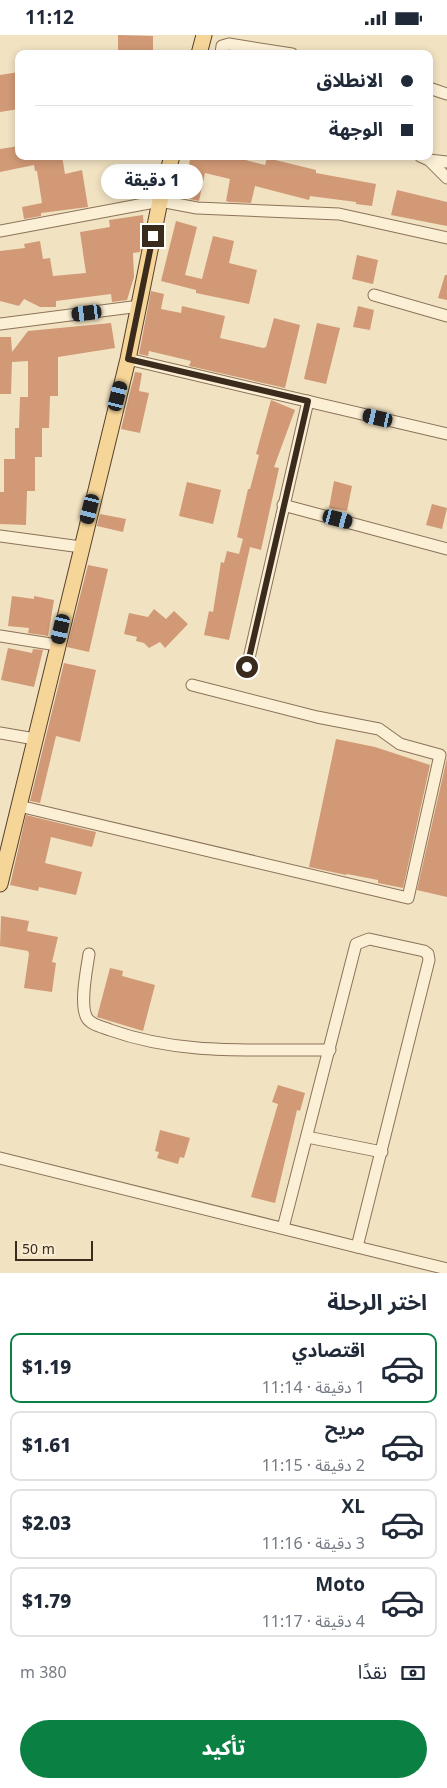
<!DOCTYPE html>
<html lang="ar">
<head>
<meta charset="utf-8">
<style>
  body { margin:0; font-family:Georgia,"Noto Sans Arabic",serif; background:#f6f6f7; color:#1f2937; direction:rtl; height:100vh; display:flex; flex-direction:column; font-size:19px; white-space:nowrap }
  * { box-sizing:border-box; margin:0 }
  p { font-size:16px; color:#747a83 }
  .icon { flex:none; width:28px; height:28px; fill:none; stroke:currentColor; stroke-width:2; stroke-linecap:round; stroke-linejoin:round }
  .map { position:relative; height:1238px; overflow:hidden; direction:ltr }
  .panel { display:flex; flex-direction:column; background:#fff; flex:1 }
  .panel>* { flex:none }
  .top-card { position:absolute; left:15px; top:15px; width:418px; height:110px; border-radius:10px; box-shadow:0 2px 8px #0003; direction:rtl; display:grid; align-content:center; height:110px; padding:0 20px; background:#fff }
  .scale { position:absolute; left:15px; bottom:12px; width:78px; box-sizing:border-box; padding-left:5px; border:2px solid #3b2b1d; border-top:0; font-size:14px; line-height:18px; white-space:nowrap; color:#3b2b1d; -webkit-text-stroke:4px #f7ecd2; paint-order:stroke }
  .end { position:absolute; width:22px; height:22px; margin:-11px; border:6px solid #3b2b1d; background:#fff; box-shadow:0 0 0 2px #fff }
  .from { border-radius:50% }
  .bubble { position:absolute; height:35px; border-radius:18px; background:#fff; box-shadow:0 2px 8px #0003; font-size:16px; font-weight:800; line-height:35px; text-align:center; direction:rtl }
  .car { position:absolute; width:15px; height:30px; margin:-15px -8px; border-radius:6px; box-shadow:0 0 4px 1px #0007; background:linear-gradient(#222 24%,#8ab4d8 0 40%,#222 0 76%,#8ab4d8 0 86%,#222 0) }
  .top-card b { display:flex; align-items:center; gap:18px; height:48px; font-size:19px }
  .top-card b+b { border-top:1px solid #e0e1e3 }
  .top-card i { width:12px; height:12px; background:#1f2937 }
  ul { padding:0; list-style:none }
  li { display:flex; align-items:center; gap:15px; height:70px; margin:0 10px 8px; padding:0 10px; border:2px solid #e0e1e3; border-radius:10px }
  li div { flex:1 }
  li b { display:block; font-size:19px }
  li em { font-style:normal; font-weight:800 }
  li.on { border-color:#0b8043 }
  li>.icon { width:45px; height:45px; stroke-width:1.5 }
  h2 { padding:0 20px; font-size:22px; line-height:60px }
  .pay { display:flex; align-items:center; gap:12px; height:55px; padding:0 20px; font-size:19px }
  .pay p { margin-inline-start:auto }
  .button { display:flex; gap:10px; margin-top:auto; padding:10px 20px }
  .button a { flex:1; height:58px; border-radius:30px; background:#0b8043; color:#fff; font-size:20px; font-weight:800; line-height:58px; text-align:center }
  .status { display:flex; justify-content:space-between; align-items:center; height:35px; padding:0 25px; background:#fff; direction:ltr }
  .status svg { height:14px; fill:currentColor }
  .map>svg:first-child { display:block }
  .building { fill:#d19976 }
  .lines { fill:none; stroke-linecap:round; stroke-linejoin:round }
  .minor-casing { stroke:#8c7258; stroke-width:13 }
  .major-casing { stroke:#59402d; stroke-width:17 }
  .minor { stroke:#fbefd6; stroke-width:11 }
  .major { stroke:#f6d698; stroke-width:15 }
  .route { stroke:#3b2b1d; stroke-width:6 }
</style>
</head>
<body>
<div class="status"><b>11:12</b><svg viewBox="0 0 49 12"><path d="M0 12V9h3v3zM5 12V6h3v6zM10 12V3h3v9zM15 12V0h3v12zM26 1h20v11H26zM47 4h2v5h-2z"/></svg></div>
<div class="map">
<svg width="447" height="1238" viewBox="0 0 447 1238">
  <rect width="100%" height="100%" fill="#f1e2c2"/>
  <!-- building -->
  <g class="building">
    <path d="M118 0 153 1V18L118 17Z"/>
    <path d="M19 37V74L0 77V40Z"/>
    <path d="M19 111V121H62L65 139 82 135 88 172 41 178V181L24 184 22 172 42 168 37 136H35L34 130 0 137V114Z"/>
    <path d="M191 121H230L265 130 267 123 316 135V138L376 149 372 171 356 169V167L310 161 309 165 255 151 251 168 229 167 226 166 230 144 205 138 199 166 181 162Z"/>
    <path d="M124 134 128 158 109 159 106 137Z"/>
    <path d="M397 155 447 167V191L391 180Z"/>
    <path d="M143 180 144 198 140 217 133 218 134 242 127 265 112 267 111 259 56 266V272H40L24 264 19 271 0 266V216L25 213 24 209 40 206 43 224 50 223 53 241 86 238 80 197 110 192 109 185Z"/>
    <path d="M176 186 197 192 185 240 202 244 213 201 234 206 229 228 257 235 249 269 196 258V255L161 246Z"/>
    <path d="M357 220 378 225 373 249 352 244Z"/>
    <path d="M445 240H447V265L438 263Z"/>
    <path d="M151 256 164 259 161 274 181 278 182 271 225 281 220 303 263 313 266 312 274 283 300 290 285 353 189 331 191 326 149 316 148 321 139 319Z"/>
    <path d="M358 271 374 275 370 295 353 292Z"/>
    <path d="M111 288 115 313 58 322V361H50L49 393H42V422H35V456H27L26 490 0 489V457H4V424H15V393H19L20 362H28V326L12 327 11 359H0V302H11L12 317 28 296Z"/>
    <path d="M317 288 340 293 326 349 304 344Z"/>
    <path d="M135 337 142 338 139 356 149 358 140 398 121 394Z"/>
    <path d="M271 365 295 375 274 432 279 433 261 515 250 512 229 605 204 600 209 576 213 577 221 527 224 528 227 516 239 519 243 504 237 502 248 454H250L259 420 256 419Z"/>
    <path d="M334 446 352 451 347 476 329 473Z"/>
    <path d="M187 447 221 455 213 489 179 481Z"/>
    <path d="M432 469 447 473 442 494 426 490Z"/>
    <path d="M100 479 126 484 123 497 97 491Z"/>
    <path d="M88 530 108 534 89 617 67 612Z"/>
    <path d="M12 561 34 564V561L54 565 48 601 28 598 29 593 8 591Z"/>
    <path d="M154 574 166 584 174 576 188 589 165 613 160 607 149 613 144 608 136 606 137 602 124 599 129 578 148 582Z"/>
    <path d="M8 613 32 618 33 614 43 615 34 652 1 645Z"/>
    <path d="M64 628 96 635 80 707 56 701 40 768 30 766Z"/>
    <path d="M336 704 375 712 430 730 403 853 378 848V845L347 839 346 840 309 832Z"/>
    <path d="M447 723V862L417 855Z"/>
    <path d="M26 780 96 797 92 812 51 802 45 828 82 837 76 860 39 852 38 856 10 850Z"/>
    <path d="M1 881 29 886 27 896 58 902 52 927 56 928 52 957 24 953 29 919 28 916 0 911Z"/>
    <path d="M110 933 123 936 122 941 155 950 143 996 97 982Z"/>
    <path d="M278 1050 305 1058 300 1076 297 1075 275 1168 251 1162 278 1069 272 1067Z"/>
    <path d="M160 1095 190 1103 184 1123 180 1122 178 1129 157 1123 159 1117 155 1116Z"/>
  </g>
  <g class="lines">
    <defs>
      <g id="minor">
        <path d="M221 19 222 11 229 9 292 19"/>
        <path d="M429 53 447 59"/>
        <path d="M420 121 429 125 447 143"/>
        <path d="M429 125 447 127"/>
        <path d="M0 196 160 166 197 173 339 179 447 203"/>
        <path d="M374 260 447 281"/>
        <path d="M0 289 140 271"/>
        <path d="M128 324 447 399"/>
        <path d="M283 470 447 514"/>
        <path d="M0 501 81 512"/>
        <path d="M0 601 57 610"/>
        <path d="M247 632 308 366"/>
        <path d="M0 698 35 704"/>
        <path d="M19 771 408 863 440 720 400 709 379 694 317 682 192 650"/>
        <path d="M89 919C87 933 79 970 87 983 91 990 103 992 110 995 183 1021 254 1014 330 1015"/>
        <path d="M307 1102 382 1117"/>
        <path d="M0 1123 357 1212 429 925 428 919 424 916 369 904 356 909 283 1193"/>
        <path d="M357 1212 447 1234"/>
      </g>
      <g id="major">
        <path d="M199 19 204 0"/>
        <path d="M0 849 128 324 160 166 172 121"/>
      </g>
    </defs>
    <!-- minor casing -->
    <use href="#minor" class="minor-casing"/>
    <!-- major casing -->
    <use href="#major" class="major-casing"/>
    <!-- minor -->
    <use href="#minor" class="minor"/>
    <!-- major -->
    <use href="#major" class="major"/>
  </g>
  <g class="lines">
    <!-- route -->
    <path class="route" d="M153 201 128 324 308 366 247 632"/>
  </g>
</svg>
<div class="scale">50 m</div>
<i class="end from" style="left:247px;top:632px"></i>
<i class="end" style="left:153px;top:201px"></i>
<div class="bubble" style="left:101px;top:129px;width:102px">1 دقيقة</div>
<i class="car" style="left:87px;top:278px;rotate:263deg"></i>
<i class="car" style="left:118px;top:361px;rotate:14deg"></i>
<i class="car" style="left:378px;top:383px;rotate:283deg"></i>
<i class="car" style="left:90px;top:474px;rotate:194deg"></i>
<i class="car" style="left:338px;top:484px;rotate:105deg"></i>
<i class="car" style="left:61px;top:594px;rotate:193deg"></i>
<div class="top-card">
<b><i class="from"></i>الانطلاق</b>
<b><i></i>الوجهة</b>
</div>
</div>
<section class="panel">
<h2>اختر الرحلة</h2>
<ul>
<li class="on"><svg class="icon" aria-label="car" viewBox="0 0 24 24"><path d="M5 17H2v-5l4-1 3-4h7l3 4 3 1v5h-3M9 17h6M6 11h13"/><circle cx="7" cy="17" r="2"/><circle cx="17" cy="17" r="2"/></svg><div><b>اقتصادي</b><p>1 دقيقة · 11:14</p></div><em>$1.19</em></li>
<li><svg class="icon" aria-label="car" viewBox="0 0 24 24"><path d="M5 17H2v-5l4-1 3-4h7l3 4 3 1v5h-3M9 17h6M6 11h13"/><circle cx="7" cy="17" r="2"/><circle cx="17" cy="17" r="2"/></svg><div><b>مريح</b><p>2 دقيقة · 11:15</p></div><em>$1.61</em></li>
<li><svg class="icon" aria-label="car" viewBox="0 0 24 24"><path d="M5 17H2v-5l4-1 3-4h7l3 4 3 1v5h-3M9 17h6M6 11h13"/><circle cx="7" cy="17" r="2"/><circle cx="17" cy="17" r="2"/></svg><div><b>XL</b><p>3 دقيقة · 11:16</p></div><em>$2.03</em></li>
<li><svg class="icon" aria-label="car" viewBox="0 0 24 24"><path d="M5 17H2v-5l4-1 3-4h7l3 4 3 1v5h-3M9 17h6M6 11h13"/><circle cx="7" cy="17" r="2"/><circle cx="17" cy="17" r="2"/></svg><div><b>Moto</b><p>4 دقيقة · 11:17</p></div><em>$1.79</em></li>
</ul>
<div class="pay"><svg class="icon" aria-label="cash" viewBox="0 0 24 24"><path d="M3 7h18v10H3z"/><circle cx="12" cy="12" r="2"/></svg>نقدًا<p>380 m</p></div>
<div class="button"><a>تأكيد</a></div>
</section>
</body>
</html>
